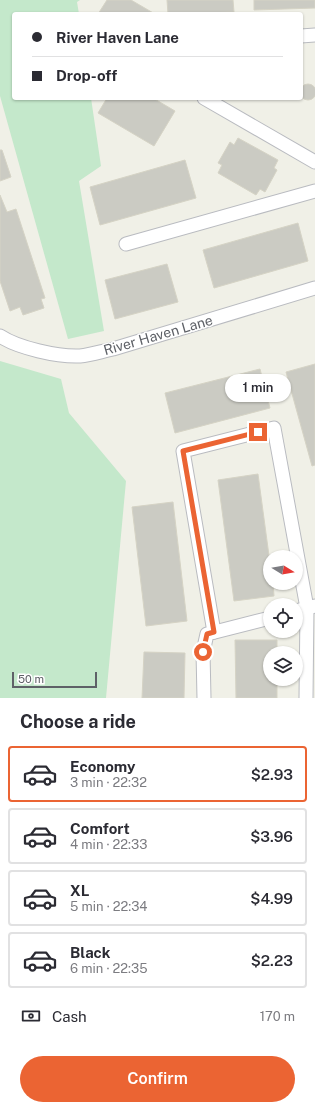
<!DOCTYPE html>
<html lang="en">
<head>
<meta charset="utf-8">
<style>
  body { margin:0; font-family:"Public Sans",sans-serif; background:#f7f7f7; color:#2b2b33; height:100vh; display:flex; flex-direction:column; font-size:15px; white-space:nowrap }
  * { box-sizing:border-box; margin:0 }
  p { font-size:13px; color:#7c7c81 }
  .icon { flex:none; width:22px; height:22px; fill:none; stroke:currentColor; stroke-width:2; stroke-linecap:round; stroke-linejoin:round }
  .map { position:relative; height:698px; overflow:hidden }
  .side { display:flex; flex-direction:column; background:#fff; flex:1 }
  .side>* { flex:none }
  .guide { position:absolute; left:12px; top:12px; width:291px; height:88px; border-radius:4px; box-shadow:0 1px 3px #0004; display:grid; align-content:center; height:88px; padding:0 20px; background:#fff }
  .needle { width:26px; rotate:101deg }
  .fabs { position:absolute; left:263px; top:550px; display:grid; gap:8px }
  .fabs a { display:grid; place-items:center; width:40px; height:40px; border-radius:50%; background:#fff; box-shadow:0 1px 3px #0004; font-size:20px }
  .scale { position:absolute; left:12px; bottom:10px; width:85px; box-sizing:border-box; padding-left:4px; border:2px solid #5e6167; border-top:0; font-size:11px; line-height:14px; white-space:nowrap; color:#5e6167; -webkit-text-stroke:3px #fff; paint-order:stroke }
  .end { position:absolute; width:18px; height:18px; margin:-9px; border:5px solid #eb6433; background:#fff; box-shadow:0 0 0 2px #fff }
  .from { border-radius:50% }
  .bubble { position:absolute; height:28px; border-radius:14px; background:#fff; box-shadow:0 1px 3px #0004; font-size:13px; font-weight:600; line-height:28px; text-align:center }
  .guide b { display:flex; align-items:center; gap:14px; height:38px; font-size:15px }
  .guide b+b { border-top:1px solid #e1e1e2 }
  .guide i { width:10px; height:10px; background:#2b2b33 }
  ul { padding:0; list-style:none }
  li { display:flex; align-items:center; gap:12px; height:56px; margin:0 8px 6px; padding:0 12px; border:2px solid #e1e1e2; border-radius:4px }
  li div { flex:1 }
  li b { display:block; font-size:15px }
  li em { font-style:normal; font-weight:600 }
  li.on { border-color:#eb6433 }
  li>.icon { width:36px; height:36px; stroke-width:1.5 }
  h2 { padding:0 20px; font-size:18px; line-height:48px }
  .pay { display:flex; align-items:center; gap:10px; height:44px; padding:0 20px; font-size:15px }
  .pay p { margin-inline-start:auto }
  .cta { display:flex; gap:8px; margin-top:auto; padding:8px 20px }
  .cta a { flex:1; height:46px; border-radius:24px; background:#eb6433; color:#fff; font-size:16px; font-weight:600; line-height:46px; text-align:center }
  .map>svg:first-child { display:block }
  .green { fill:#c4e8cb }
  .building { fill:#cbcbc3; stroke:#d5d3c5 }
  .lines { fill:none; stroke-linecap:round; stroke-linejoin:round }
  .minor-casing { stroke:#b9bbc0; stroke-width:15 }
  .minor { stroke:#fff; stroke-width:13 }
  .route { stroke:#eb6433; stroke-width:5 }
  .labels { text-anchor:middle; stroke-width:3; stroke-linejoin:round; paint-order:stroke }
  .street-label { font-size:14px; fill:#5e6167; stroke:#fff }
</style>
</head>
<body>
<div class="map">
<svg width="315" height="698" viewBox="0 0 315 698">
  <rect width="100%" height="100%" fill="#f0f0e7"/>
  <!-- green -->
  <g class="green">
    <path d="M0 0H80L77 2 79 14H14V98H91L101 166 79 181 104 331 68 339 0 96Z"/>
    <path d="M0 361 61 379 69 413 126 481 106 698H0Z"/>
  </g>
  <!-- building -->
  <g class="building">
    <path d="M107 0H131L155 14H98Z"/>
    <path d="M167 0H233L234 12 168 14Z"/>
    <path d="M254 0H315V8L254 10Z"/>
    <circle cx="308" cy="92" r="8"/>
    <path d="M107 98H153L175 111 154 146 98 113Z"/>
    <path d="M238 138 278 160 274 168 277 170 265 192 260 189 256 195 218 173 222 165 218 163 230 142 234 145Z"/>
    <path d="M0 150H2L11 177 0 181Z"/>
    <path d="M185 160 196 198 100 225 90 187Z"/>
    <path d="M0 195 7 212 16 209 45 298 41 299 44 308 23 315 20 307 10 311 0 281Z"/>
    <path d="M298 223 308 261 214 288 203 250Z"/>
    <path d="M167 264 178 302 115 319 105 280Z"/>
    <path d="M315 364V465L312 466 286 372Z"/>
    <path d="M260 369 270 408 175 433 165 393Z"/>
    <path d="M258 474 270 563V583H273L274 596 234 601 218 480Z"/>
    <path d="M173 502 187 621 146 626 132 507Z"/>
    <path d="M235 640H277V653H270V679H277V698H236Z"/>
    <path d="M144 652 185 653 184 698H142Z"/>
  </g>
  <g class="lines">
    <defs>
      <g id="minor">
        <path d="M301 36 315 35"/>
        <path d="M204 98 315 162"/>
        <path d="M126 244 315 191"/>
        <path d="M0 336C18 348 58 357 80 356 91 355 103 351 113 349L315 288"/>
        <path d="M296 611 307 608 306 698"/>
        <path d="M214 632 183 451 274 428 307 608 315 606"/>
        <path d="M204 698 203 652 207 634 270 618"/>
      </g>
    </defs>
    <!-- minor casing -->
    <use href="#minor" class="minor-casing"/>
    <!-- minor -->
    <use href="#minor" class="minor"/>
  </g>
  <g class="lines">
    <!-- route -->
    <path class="route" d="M203 652 207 634 214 632 183 451 258 432"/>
  </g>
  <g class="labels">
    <!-- street labels -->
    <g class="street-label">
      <text transform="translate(158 335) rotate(-16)" y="5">River Haven Lane</text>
    </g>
  </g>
</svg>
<div class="fabs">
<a><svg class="needle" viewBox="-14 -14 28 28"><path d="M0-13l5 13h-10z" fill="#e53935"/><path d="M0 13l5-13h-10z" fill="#7c7c81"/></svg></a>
<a><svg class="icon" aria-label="locate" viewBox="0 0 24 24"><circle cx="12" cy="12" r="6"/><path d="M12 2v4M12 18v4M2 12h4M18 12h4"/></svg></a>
<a><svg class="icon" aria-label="layers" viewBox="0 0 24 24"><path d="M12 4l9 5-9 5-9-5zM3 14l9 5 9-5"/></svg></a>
</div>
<div class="scale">50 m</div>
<i class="end from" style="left:203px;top:652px"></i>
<i class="end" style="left:258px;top:432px"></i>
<div class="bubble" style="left:225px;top:374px;width:66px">1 min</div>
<div class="guide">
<b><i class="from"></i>River Haven Lane</b>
<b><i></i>Drop-off</b>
</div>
</div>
<section class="side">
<h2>Choose a ride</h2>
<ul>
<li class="on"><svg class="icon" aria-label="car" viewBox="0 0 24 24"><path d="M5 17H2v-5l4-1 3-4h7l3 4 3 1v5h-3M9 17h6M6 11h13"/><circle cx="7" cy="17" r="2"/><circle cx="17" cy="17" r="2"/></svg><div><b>Economy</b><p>3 min · 22:32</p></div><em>$2.93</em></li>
<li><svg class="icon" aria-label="car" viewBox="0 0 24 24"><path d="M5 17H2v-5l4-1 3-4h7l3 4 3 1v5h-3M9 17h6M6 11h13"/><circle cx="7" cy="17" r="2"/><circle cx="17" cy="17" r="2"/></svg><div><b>Comfort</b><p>4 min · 22:33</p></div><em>$3.96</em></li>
<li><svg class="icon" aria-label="car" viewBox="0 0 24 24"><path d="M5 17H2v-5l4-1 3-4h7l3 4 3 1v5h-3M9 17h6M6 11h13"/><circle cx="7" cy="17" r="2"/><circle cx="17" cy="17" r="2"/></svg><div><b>XL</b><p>5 min · 22:34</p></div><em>$4.99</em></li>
<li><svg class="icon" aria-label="car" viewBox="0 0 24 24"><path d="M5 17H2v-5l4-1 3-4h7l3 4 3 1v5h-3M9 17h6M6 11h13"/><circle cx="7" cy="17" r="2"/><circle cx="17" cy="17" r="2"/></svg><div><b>Black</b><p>6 min · 22:35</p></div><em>$2.23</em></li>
</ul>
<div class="pay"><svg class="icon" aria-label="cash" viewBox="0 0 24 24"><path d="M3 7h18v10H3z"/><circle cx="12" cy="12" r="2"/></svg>Cash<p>170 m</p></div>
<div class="cta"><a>Confirm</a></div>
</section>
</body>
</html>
